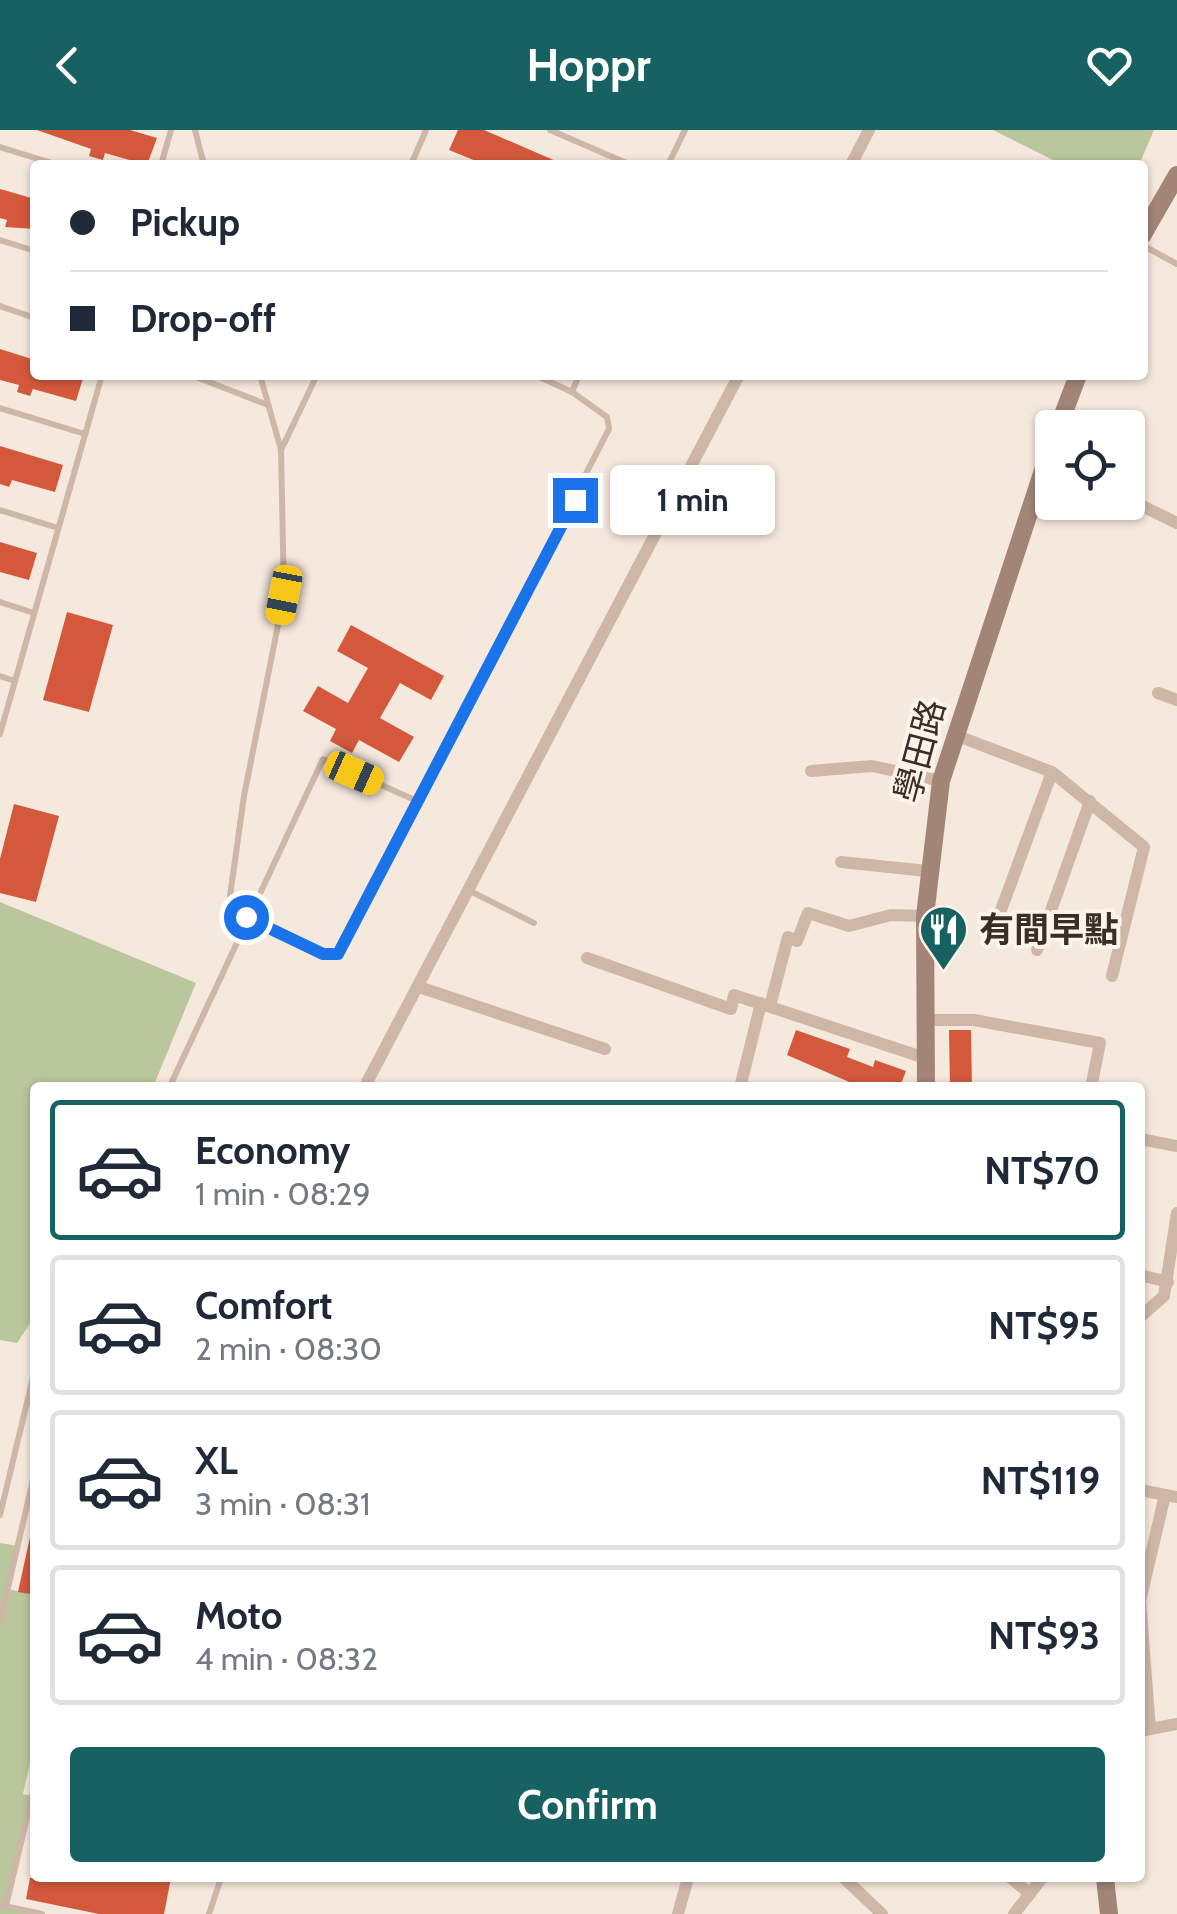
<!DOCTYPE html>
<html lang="en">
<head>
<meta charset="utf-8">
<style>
  body { margin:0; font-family:Cabin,"Noto Sans TC",sans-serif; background:#f2f2f3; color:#1f2937; height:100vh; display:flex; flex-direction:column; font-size:38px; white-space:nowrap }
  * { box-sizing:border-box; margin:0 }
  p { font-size:32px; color:#747a83 }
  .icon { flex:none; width:55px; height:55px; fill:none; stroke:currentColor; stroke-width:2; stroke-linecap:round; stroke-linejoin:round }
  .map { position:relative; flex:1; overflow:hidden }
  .details { position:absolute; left:30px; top:952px; width:1115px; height:800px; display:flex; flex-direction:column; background:#fff; border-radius:10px; box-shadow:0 2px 8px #0004 }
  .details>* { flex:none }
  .hud { position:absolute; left:30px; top:30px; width:1118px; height:220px; border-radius:10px; box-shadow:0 2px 8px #0004; display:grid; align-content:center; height:220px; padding:0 40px; background:#fff }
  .fabs { position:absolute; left:1035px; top:280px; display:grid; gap:20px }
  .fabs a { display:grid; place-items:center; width:110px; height:110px; border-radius:10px; background:#fff; box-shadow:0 2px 8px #0004; font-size:50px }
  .end { position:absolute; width:45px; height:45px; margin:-22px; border:12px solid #1a73e8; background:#fff; box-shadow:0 0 0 5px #fff }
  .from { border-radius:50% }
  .bubble { position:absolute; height:70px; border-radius:10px; background:#fff; box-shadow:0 2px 8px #0004; font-size:32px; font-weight:700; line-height:70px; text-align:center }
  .car { position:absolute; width:30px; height:60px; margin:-30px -15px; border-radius:12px; box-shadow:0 0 8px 2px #0007; background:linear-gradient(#f5c518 24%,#345 0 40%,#f5c518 0 76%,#345 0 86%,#f5c518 0) }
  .hud b { display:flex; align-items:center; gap:35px; height:95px; font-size:38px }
  .hud b+b { border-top:2px solid #e0e1e3 }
  .hud i { width:25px; height:25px; background:#1f2937 }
  ul { padding:18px 0 0; list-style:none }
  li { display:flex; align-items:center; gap:30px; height:140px; margin:0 20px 15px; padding:0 20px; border:5px solid #e0e1e3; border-radius:10px }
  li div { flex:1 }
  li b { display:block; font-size:38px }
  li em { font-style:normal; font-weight:700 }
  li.on { border-color:#186162 }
  li>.icon { width:90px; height:90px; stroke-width:1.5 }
  .primary-button { display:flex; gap:20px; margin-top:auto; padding:20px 40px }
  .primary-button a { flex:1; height:115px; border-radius:10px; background:#186162; color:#fff; font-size:40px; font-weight:700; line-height:115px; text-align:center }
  header { display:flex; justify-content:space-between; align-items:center; height:130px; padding:0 40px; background:#186162; color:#fff; font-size:45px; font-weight:700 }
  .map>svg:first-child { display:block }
  .green { fill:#bac69b }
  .building { fill:#d4593c }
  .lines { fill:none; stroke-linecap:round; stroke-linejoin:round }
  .lane { stroke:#cfb7a7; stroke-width:6 }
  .street { stroke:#cfb7a7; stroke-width:12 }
  .secondary { stroke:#a38578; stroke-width:18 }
  .route { stroke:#1a73e8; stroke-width:12 }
  .labels { text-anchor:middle; stroke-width:8; stroke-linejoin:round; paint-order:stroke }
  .street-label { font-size:35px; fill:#3b2d28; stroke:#fcf3ea }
  .poi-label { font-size:35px; font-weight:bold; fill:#3b2d28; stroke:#fcf3ea; text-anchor:start }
</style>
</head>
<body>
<header><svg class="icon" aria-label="back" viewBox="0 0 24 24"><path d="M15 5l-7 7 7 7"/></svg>Hoppr<svg class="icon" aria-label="heart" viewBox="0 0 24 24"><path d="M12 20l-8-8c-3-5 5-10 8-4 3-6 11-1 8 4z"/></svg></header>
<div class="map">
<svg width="1177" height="1784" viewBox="0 0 1177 1784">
  <rect width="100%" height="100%" fill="#f5e8dd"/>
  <!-- green -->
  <g class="green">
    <path d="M993 0H1154L1139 35H1063Z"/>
    <path d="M0 772 196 853 153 957 35 958V1186L17 1213 0 1210Z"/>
    <path d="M0 1413 18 1416 8 1459 35 1465V1610L23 1664 32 1666 7 1775 42 1784H0Z"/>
  </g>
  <!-- building -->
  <g class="building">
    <path d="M37 0H130L157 8 147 35 105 23 103 30 89 26 91 19Z"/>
    <path d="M458 0H484L565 35H474L476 31 449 20Z"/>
    <path d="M0 59 35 69V99L5 97 7 90 0 88Z"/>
    <path d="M0 219 35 230V245H84L76 271 33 259 30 266 17 262 19 255 0 250Z"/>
    <path d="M0 316 63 335 55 362 12 350 9 357 0 354Z"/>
    <path d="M0 412 37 423 29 450 0 442Z"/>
    <path d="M67 482 113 495 89 582 43 570Z"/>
    <path d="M351 495 444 546 431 570 400 553 380 588 414 607 399 632 359 610 352 623 330 611 336 599 303 581 318 556 348 573 368 538 337 521Z"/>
    <path d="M14 674 59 686 36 772 0 763V729Z"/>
    <path d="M796 900 850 919 847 927 873 937 875 930 906 941 901 954 863 958 787 925Z"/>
    <path d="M949 900H971L972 958H950Z"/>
    <path d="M30 1407 35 1408V1465L18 1462Z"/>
    <path d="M30 1748H171L164 1784H99L26 1769Z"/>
  </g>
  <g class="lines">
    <!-- lane -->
    <g class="lane">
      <path d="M195 0 204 35"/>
      <path d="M550 0 631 35"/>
      <path d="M0 17 58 35"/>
      <path d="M161 35 171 0"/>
      <path d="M411 35 426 0"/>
      <path d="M668 35 685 0"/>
      <path d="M0 110 35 121"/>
      <path d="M1142 115 1177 134"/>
      <path d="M0 176 35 188"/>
      <path d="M191 245 268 275"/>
      <path d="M260 245 281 320 284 465 244 666 230 766 245 787 323 824H338L609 299 607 287 572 262 535 245"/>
      <path d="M572 262 579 245"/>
      <path d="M0 278 85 304"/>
      <path d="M281 320 317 245"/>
      <path d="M0 380 58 398"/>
      <path d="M0 472 34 483"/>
      <path d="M0 546 15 551"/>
      <path d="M0 604 102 245"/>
      <path d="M470 761 534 793"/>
      <path d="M169 958 323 629 417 671"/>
      <path d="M0 1385 35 1239"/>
      <path d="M0 1492 35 1341"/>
      <path d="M0 1775 42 1784"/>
      <path d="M6 1776 32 1666"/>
      <path d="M209 1784 221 1748"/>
    </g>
    <!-- street -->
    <g class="street">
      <path d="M851 35 869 0"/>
      <path d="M1128 369 1177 393"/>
      <path d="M1158 563 1177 570"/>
      <path d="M955 605 1052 642 1144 717 1112 846"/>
      <path d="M811 641 872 636 941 651"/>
      <path d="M841 732 927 741"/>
      <path d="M1001 780 1052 642"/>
      <path d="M1037 820 1090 671"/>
      <path d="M587 828 731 879 734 865 925 928"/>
      <path d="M419 857 605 919"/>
      <path d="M770 876 788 807 797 811 808 783 849 796 891 785 925 786"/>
      <path d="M925 890H974L1100 913 1091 958"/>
      <path d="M364 958 739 245"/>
      <path d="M740 958 761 873"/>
      <path d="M1140 1009 1177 1016"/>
      <path d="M1140 1145 1168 1152"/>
      <path d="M1140 1187 1164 1166 1177 1083"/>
      <path d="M1140 1360 1177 1367"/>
      <path d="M1150 1599 1140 1471 1165 1365"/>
      <path d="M1140 1601 1177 1594"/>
      <path d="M844 1748 882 1784"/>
      <path d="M1011 1748 1030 1764"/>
      <path d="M678 1784 688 1748"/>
      <path d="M1014 1784 1042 1748"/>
    </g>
    <!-- secondary -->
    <g class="secondary">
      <path d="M1142 106 1177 45"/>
      <path d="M1058 298 1078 245"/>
      <path d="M926 958 925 786 941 651 1052 313"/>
      <path d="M1105 1748 1109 1784"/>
    </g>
  </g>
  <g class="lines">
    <!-- route -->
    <path class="route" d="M246 787 323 824H338L575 370"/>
  </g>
  <!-- icons -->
  <defs>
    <symbol id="restaurant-pin" viewBox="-11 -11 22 30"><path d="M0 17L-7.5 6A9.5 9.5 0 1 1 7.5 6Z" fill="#186162" stroke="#fcf3ea"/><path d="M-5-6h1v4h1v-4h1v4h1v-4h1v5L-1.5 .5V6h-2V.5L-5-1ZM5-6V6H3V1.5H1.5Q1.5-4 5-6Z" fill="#fff"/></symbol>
  </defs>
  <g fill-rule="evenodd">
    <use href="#restaurant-pin" x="916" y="772" width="55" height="75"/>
  </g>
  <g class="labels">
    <!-- street labels -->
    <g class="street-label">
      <text transform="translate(920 621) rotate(-75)" y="12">學田路</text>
    </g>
    <!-- poi labels -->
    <g class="poi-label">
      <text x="979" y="812">有間早點</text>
    </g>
  </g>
</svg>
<div class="fabs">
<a><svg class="icon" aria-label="locate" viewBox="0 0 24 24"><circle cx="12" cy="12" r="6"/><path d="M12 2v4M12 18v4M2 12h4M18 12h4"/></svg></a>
</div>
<i class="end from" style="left:246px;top:787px"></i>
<i class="end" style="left:575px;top:370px"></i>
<div class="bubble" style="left:610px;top:335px;width:165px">1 min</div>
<i class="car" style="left:284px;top:465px;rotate:191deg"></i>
<i class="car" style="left:354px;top:643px;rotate:114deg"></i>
<div class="hud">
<b><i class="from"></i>Pickup</b>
<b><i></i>Drop-off</b>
</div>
<section class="details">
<ul>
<li class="on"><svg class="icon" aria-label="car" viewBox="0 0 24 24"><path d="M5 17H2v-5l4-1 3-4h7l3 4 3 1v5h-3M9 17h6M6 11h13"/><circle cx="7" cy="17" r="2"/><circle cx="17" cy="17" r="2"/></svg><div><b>Economy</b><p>1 min · 08:29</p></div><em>NT$70</em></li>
<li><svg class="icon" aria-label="car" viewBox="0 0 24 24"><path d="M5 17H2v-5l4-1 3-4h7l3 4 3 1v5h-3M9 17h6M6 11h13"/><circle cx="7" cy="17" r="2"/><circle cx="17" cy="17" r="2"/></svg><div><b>Comfort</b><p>2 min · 08:30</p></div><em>NT$95</em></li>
<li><svg class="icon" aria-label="car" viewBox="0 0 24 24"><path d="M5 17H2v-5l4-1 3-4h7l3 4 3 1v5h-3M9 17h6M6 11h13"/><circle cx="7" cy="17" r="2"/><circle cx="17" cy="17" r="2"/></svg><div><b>XL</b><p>3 min · 08:31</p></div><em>NT$119</em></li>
<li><svg class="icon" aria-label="car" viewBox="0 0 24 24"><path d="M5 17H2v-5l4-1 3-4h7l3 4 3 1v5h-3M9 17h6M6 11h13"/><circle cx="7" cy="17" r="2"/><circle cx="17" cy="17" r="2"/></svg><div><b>Moto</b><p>4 min · 08:32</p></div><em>NT$93</em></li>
</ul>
<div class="primary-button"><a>Confirm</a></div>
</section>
</div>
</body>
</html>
